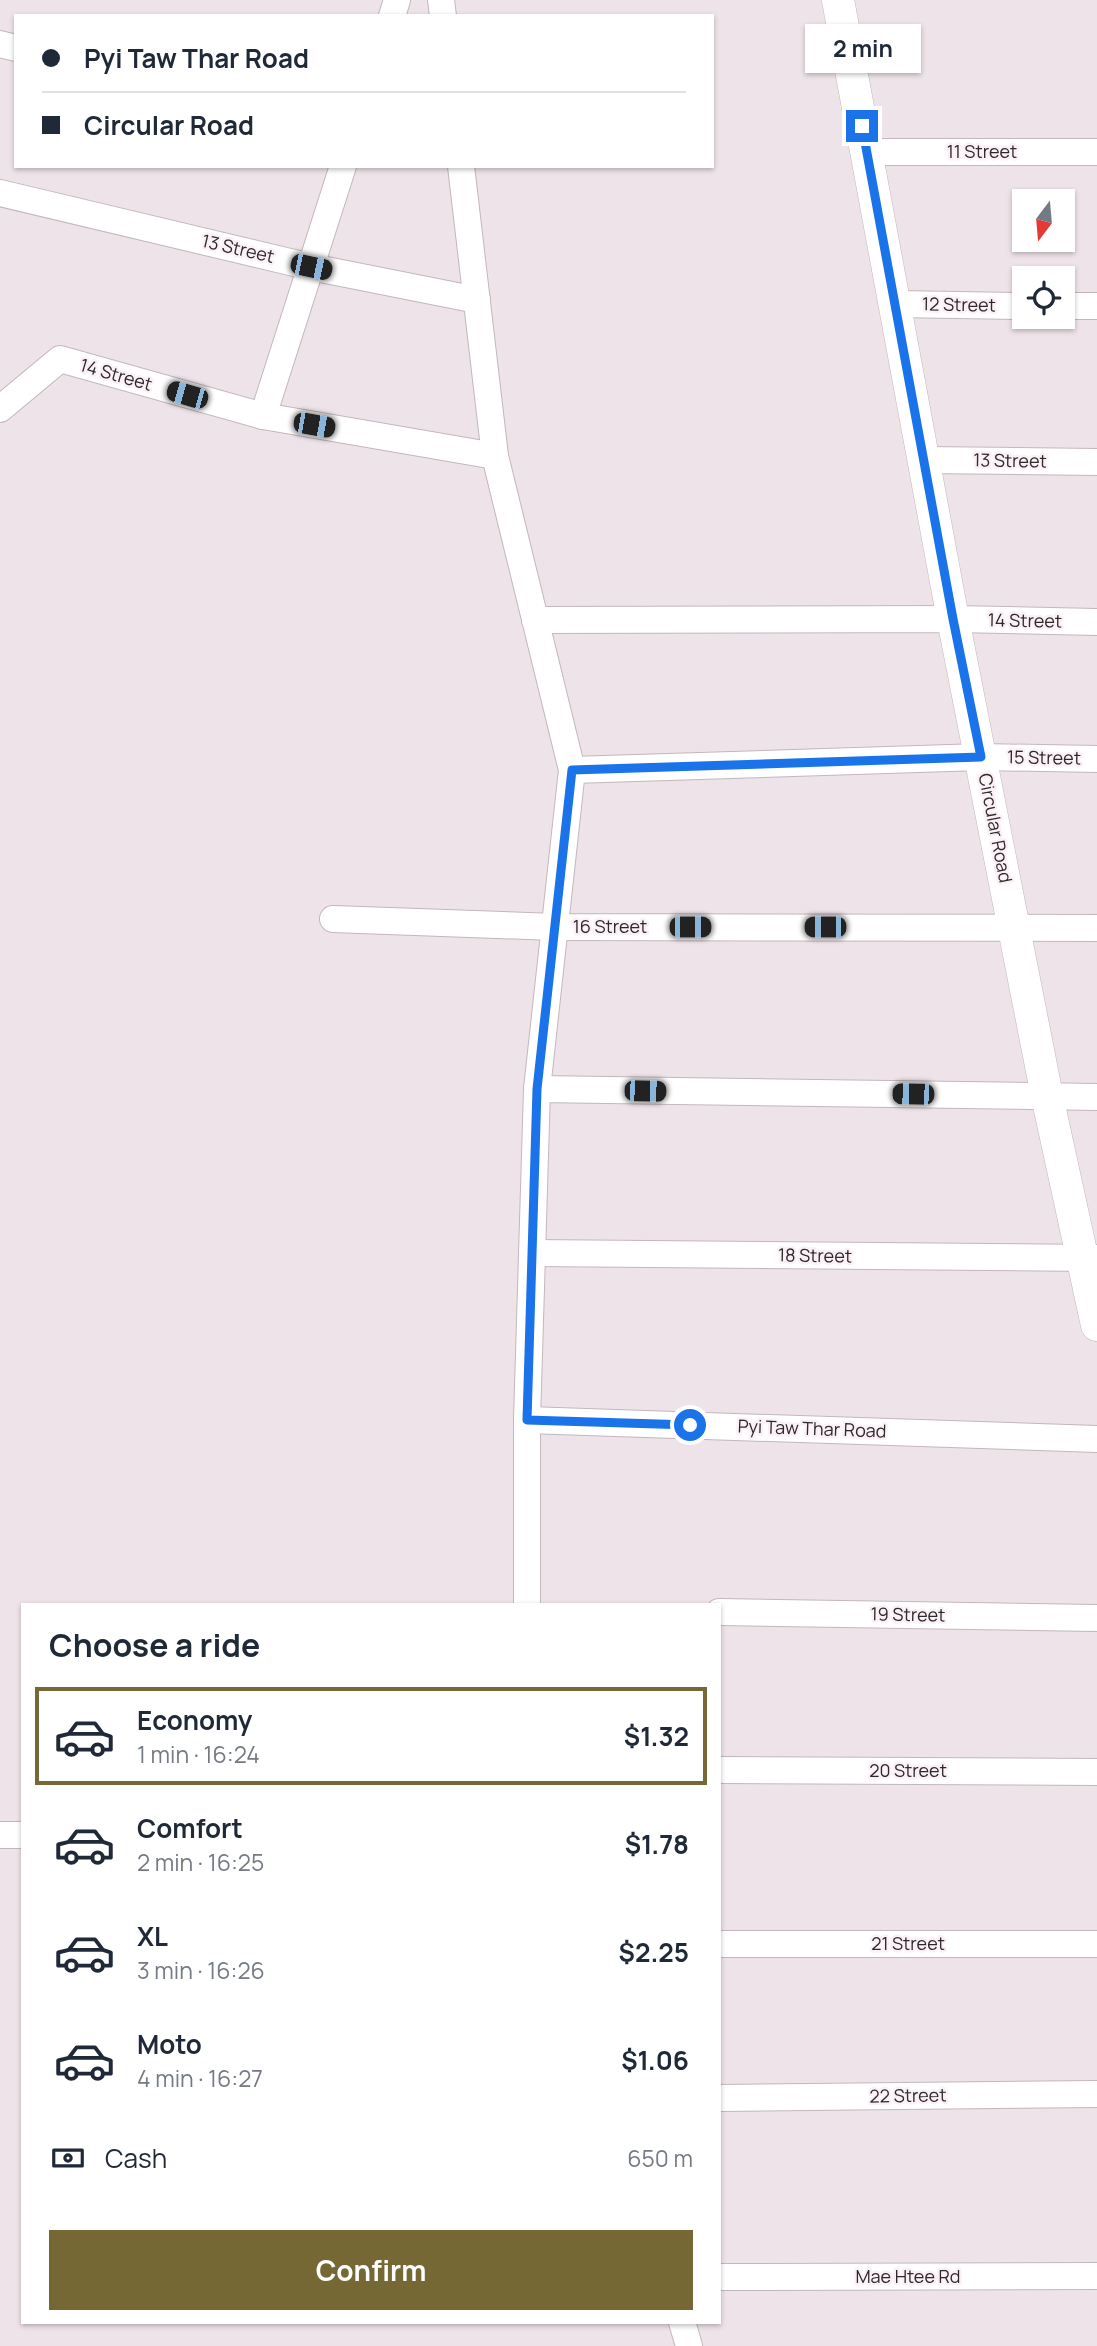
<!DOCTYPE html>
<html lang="en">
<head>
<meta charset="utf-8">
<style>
  body { margin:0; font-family:Manrope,sans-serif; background:#f2f2f3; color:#1f2937; height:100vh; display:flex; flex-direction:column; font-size:26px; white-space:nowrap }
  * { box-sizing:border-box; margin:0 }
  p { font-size:23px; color:#747a83 }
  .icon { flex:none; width:38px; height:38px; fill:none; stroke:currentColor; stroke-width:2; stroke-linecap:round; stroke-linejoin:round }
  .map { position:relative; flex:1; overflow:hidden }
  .drawer { position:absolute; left:21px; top:1603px; width:700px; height:721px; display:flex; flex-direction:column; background:#fff; border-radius:0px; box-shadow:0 2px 5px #0004 }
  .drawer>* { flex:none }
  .guide { position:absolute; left:14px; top:14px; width:700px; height:154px; border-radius:0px; box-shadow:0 2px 5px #0004; display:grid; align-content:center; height:154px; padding:0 28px; background:#fff }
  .needle { width:46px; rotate:196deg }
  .fabs { position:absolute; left:1012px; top:189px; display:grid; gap:14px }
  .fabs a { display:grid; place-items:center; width:63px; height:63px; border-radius:0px; background:#fff; box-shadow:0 2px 5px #0004; font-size:35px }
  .end { position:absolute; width:32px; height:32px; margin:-16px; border:9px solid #1a73e8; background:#fff; box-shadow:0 0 0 4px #fff }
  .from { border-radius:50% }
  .bubble { position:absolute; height:49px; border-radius:0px; background:#fff; box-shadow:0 2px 5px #0004; font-size:23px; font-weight:700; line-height:49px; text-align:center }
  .car { position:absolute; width:21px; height:42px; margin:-21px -10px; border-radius:9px; box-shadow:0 0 5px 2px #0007; background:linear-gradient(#222 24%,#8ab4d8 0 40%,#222 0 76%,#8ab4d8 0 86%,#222 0) }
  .guide b { display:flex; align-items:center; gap:24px; height:66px; font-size:26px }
  .guide b+b { border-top:2px solid #e0e1e3 }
  .guide i { width:18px; height:18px; background:#1f2937 }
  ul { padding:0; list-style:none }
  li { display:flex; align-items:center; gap:21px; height:98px; margin:0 14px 10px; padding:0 14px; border:4px solid transparent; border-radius:0px }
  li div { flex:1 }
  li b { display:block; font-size:26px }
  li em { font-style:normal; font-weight:700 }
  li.selected { border-color:#766835 }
  li>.icon { width:63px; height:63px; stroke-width:1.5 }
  h2 { padding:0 28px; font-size:32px; line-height:84px }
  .pay { display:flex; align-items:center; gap:18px; height:77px; padding:0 28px; font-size:26px }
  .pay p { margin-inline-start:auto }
  .primary-button { display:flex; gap:14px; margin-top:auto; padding:14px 28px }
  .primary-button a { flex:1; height:80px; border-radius:0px; background:#766835; color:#fff; font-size:28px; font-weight:700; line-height:80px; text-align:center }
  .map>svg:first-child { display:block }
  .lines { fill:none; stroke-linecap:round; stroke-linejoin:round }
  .minor-casing { stroke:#c2b7bd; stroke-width:28 }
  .major-casing { stroke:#c2b7bd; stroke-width:33 }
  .minor { stroke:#fff; stroke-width:26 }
  .major { stroke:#fff; stroke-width:32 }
  .route { stroke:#1a73e8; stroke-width:9 }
  .labels { text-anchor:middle; stroke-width:5; stroke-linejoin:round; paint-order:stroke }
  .street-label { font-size:18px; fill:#2d292b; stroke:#fbf0f6 }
</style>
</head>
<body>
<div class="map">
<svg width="1097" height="2346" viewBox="0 0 1097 2346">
  <rect width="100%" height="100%" fill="#eee3e9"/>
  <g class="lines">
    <defs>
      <g id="minor">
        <path d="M441 0 443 16"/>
        <path d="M392 16 397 0"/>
        <path d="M0 44 16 48"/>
        <path d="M867 152H1097"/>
        <path d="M461 166 495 456 572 770 537 1089 527 1420V1605"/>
        <path d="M0 193 311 267 477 300"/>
        <path d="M895 304 1024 306"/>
        <path d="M1062 306H1097"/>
        <path d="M0 409 60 359 263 416 495 456"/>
        <path d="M263 416 343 166"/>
        <path d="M923 460 1097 462"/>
        <path d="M535 620 953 619 1097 622"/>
        <path d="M572 770 981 757 1097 759"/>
        <path d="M333 919 555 927 1097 928"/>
        <path d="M537 1089 1097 1097"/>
        <path d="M532 1253 1097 1258"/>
        <path d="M527 1420 1097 1439"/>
        <path d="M719 1612 1097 1618"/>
        <path d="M719 1770 1097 1772"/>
        <path d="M0 1835H23"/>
        <path d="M719 1944H1097"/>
        <path d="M719 2098 1097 2094"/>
        <path d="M719 2277 1097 2276"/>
        <path d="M682 2322 689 2346"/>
      </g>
      <path id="major" d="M838 0 953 619 1047 1096 1097 1325"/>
    </defs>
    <!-- minor casing -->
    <use href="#minor" class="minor-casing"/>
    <!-- major casing -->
    <use href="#major" class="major-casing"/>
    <!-- minor -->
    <use href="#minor" class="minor"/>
    <!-- major -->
    <use href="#major" class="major"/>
  </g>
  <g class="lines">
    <!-- route -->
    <path class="route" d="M690 1425 527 1420 537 1089 572 770 981 757 953 619 862 126"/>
  </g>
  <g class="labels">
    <!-- street labels -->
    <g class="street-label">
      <text x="982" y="158">11 Street</text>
      <text transform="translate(238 249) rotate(13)" y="6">13 Street</text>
      <text transform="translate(959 305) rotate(1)" y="6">12 Street</text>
      <text transform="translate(116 375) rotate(16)" y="6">14 Street</text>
      <text transform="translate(1010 461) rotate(1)" y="6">13 Street</text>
      <text transform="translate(1025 621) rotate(1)" y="6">14 Street</text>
      <text transform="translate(1044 758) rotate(1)" y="6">15 Street</text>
      <text transform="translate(995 828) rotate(79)" y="6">Circular Road</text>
      <text x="610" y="933">16 Street</text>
      <text transform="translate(815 1256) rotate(1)" y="6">18 Street</text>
      <text transform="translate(812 1429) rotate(2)" y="6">Pyi Taw Thar Road</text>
      <text transform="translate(908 1615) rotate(1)" y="6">19 Street</text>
      <text x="908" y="1777">20 Street</text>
      <text x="908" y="1950">21 Street</text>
      <text transform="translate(908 2096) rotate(-1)" y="6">22 Street</text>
      <text x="908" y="2283">Mae Htee Rd</text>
    </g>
  </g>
</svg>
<div class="fabs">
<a><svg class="needle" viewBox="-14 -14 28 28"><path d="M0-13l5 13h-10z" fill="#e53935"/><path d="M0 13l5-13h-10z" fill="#747a83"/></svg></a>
<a><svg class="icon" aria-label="locate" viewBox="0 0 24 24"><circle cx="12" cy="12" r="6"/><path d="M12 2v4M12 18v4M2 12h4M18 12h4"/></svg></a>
</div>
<i class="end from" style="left:690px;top:1425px"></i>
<i class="end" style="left:862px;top:126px"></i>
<div class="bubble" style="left:805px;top:24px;width:116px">2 min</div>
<i class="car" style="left:311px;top:267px;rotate:102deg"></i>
<i class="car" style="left:187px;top:395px;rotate:286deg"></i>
<i class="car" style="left:314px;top:425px;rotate:100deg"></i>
<i class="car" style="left:690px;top:927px;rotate:90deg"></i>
<i class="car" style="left:825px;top:927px;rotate:270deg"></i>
<i class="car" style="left:645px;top:1091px;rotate:91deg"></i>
<i class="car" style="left:913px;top:1094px;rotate:271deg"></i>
<div class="guide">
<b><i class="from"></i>Pyi Taw Thar Road</b>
<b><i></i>Circular Road</b>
</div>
<section class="drawer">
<h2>Choose a ride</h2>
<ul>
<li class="selected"><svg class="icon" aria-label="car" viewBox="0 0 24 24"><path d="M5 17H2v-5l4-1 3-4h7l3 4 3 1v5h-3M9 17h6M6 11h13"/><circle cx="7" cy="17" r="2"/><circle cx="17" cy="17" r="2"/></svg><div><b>Economy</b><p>1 min · 16:24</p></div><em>$1.32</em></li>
<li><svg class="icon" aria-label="car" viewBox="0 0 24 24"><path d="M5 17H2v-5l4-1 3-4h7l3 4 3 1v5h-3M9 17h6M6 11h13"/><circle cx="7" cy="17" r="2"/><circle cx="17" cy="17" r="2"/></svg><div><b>Comfort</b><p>2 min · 16:25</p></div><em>$1.78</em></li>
<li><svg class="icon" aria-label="car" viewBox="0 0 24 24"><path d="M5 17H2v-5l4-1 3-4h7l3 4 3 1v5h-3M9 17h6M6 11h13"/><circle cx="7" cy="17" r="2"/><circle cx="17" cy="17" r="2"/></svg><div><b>XL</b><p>3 min · 16:26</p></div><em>$2.25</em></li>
<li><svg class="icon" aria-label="car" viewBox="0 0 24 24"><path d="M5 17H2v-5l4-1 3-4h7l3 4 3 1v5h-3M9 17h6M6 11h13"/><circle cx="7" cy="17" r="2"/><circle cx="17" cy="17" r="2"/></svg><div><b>Moto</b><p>4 min · 16:27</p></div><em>$1.06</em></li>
</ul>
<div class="pay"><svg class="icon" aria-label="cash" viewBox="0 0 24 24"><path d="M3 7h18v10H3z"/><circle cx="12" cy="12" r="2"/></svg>Cash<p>650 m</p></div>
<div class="primary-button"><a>Confirm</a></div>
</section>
</div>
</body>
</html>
